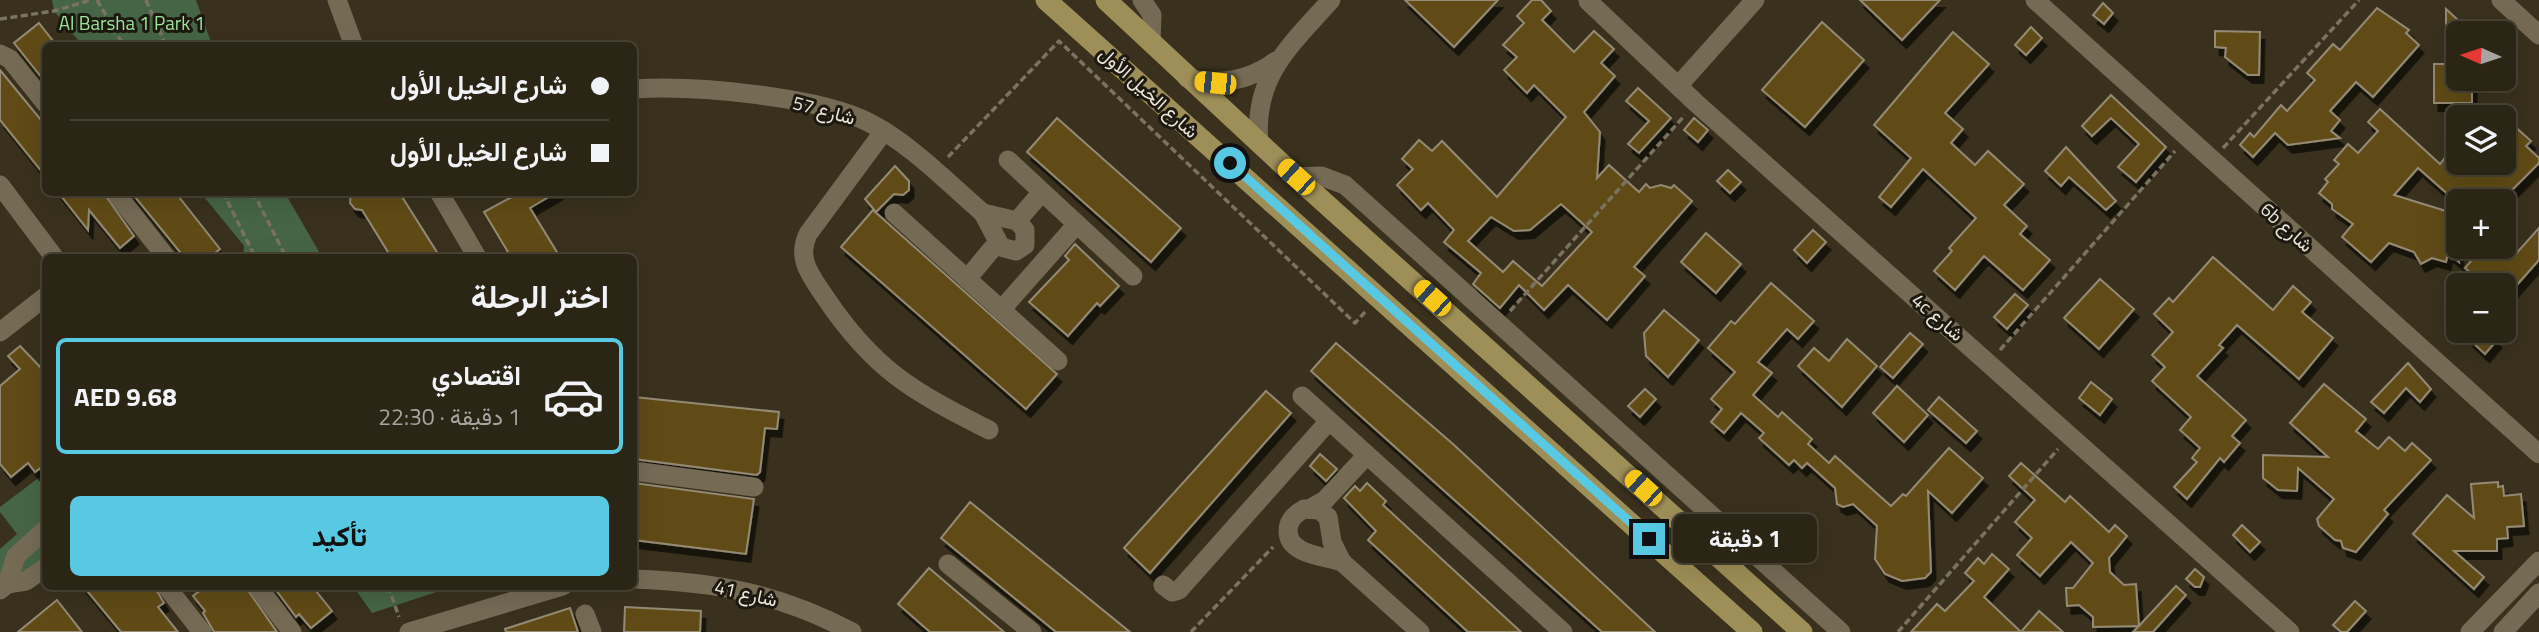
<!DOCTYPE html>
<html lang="ar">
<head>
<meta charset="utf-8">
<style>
  body { margin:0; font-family:"Titillium Web",Vazirmatn,sans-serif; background:#373123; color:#f1f3f6; direction:rtl; height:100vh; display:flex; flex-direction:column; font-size:26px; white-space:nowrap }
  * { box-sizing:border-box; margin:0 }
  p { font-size:23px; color:#a6a5a1 }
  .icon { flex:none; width:38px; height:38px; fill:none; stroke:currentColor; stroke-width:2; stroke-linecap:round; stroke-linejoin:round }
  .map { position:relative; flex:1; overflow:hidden; direction:ltr }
  .details { position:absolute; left:42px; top:254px; width:595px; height:336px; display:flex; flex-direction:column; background:#2b2516; border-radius:10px; box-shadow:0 7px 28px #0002,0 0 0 2px #474235; direction:rtl }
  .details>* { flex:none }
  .guide { position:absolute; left:42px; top:42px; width:595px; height:154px; border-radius:10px; box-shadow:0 7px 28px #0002,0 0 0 2px #474235; direction:rtl; display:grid; align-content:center; height:154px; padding:0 28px; background:#2b2516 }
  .needle { width:46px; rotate:273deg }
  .buttons { position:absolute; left:2446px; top:21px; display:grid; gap:14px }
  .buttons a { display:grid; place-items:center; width:70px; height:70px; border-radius:10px; background:#2b2516; box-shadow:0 7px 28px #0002,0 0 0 2px #474235; font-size:35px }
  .end { position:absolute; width:32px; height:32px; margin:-16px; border:9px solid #58c9e3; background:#111; box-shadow:0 0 0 4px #111 }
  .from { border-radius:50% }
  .bubble { position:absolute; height:49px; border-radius:10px; background:#2b2516; box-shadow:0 7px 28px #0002,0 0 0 2px #474235; font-size:23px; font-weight:700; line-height:49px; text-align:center; direction:rtl }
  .car { position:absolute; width:21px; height:42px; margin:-21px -10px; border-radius:9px; box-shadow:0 0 5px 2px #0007; background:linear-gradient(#f5c518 24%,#345 0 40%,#f5c518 0 76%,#345 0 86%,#f5c518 0) }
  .guide b { display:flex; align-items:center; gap:24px; height:66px; font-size:26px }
  .guide b+b { border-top:2px solid #474235 }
  .guide i { width:18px; height:18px; background:#f1f3f6 }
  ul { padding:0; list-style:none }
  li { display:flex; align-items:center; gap:21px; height:116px; margin:0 14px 10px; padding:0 14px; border:4px solid transparent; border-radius:10px }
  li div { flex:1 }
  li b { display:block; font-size:26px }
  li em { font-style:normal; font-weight:700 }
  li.active { border-color:#58c9e3 }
  li>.icon { width:63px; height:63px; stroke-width:1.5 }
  h2 { padding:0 28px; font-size:32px; line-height:84px }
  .cta { display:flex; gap:14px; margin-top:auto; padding:14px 28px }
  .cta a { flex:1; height:80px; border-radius:10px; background:#58c9e3; color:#111; font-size:28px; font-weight:700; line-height:80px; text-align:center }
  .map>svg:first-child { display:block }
  .green { fill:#466546 }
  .building { fill:#614c18; stroke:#948a74; stroke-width:2; fill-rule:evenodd; filter:url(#shadow) }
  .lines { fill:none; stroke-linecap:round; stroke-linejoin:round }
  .path { stroke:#7a7362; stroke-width:3.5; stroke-dasharray:7 3.5; stroke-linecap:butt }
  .minor { stroke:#756b55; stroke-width:19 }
  .major { stroke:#9e8e57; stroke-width:21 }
  .route { stroke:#58c9e3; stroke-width:9 }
  .labels { text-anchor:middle; stroke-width:6; stroke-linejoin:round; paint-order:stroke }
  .park-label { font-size:19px; fill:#9ce49c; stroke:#1d1910 }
  .street-label { font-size:19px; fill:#ece6da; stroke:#1d1910 }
</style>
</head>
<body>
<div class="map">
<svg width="2539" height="632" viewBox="0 0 2539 632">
  <defs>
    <filter id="shadow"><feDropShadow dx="4.5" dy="8" stdDeviation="0" flood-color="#0009"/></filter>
  </defs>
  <rect width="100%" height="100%" fill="#39311d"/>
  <!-- green -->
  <g class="green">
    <path d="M52 0H196L212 45H82L54 11Z"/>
    <path d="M201 193H285L322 257H243L244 246Z"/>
    <path d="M45 473V566L12 591 0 576V549L17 534 0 512V507Z"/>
    <path d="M353 586H455L372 613Z"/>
  </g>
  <!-- building -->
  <g class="building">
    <path d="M1405 0H1498L1454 47Z"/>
    <path d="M1532 0H1541L1551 11 1542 20 1574 52 1594 31 1614 49 1601 63 1615 76 1584 112 1600 132 1597 178 1609 165 1639 192 1646 184 1650 188 1661 185 1671 188 1674 185 1692 201 1634 267 1645 276 1607 320 1568 285 1544 310 1519 285 1500 308 1473 284 1481 273 1444 242 1454 230 1428 203 1421 210 1397 185 1413 169 1402 159 1419 140 1432 151 1442 141 1497 197 1566 117 1534 85 1527 93 1504 70 1517 57 1503 45 1524 23 1517 16ZM1561 204 1592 232 1542 286 1513 261 1503 272 1468 241 1491 217 1514 231 1530 230Z"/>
    <path d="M1860 0H1940L1902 40Z"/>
    <path d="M2103 3 2113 13 2104 24 2093 15Z"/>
    <path d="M2377 8 2409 30 2406 33 2419 45 2373 97 2356 82 2330 111 2340 120 2331 131 2340 138 2288 145 2275 133 2253 157 2240 145 2250 133 2254 137 2281 105 2287 111 2315 80 2307 73 2333 44 2340 50Z"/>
    <path d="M2446 9 2472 33H2450L2446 29Z"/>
    <path d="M1822 22 1864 60 1805 127 1762 90Z"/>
    <path d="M39 23 57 46H46V83L14 43Z"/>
    <path d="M2031 27 2042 38 2026 55 2015 45Z"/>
    <path d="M2215 31 2260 32 2259 75H2248L2225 57 2226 48 2215 47Z"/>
    <path d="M1953 32 1989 64 1945 113 1963 129 1951 143 1975 165 1988 151 2024 184 2004 205 2027 226 2020 234 2050 260 2023 290 1984 256 1955 290 1934 271 1952 251 1949 248 1976 218 1923 169 1891 207 1879 197 1911 158 1874 125Z"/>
    <path d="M2434 64H2459V79H2472V103H2434Z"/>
    <path d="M0 70 46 126V177L0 120Z"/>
    <path d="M1638 88 1671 118 1639 153 1628 144 1649 121 1626 101Z"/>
    <path d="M2111 95 2166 147 2136 182 2118 167 2139 144 2111 118 2092 136 2082 126Z"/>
    <path d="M2380 109 2440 164 2448 154 2458 163H2504V133L2512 124 2531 141 2526 146 2539 158V163L2501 201H2487L2473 189 2459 204 2418 168 2394 195 2459 215 2456 229 2459 262 2448 253 2446 262 2432 258 2421 264 2414 252 2389 243 2371 262 2342 237 2353 224 2332 209V204L2319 193 2328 182 2325 179 2339 164 2334 160 2348 144 2358 153 2378 131 2368 122Z"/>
    <path d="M1057 118 1181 228 1151 262 1027 152Z"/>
    <path d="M1694 118 1708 130 1698 142 1684 130Z"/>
    <path d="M2066 147 2116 201 2106 210 2069 177 2061 186 2045 171Z"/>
    <path d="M895 166 909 181V190L903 195 894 194 876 212 865 199Z"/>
    <path d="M1728 170 1741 182 1730 193 1717 181Z"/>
    <path d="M58 192H103L134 236 120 248 89 210 88 230Z"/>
    <path d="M131 192H175L220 249 210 257H184Z"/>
    <path d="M351 192H399L440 257H391L362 210 355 209 350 203Z"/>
    <path d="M521 192H557L530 208 560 257H511L484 212Z"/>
    <path d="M873 210 1057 374 1026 409 841 247Z"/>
    <path d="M2539 228V260L2508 295 2504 285H2485L2465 268 2483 247H2503L2514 256Z"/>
    <path d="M1813 230 1826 242 1807 263 1794 250Z"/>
    <path d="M1706 233 1741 264 1716 293 1681 262Z"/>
    <path d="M1075 244 1119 286 1100 306 1097 303 1068 336 1029 302 1069 260 1065 256Z"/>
    <path d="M2213 257 2273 310 2293 286 2311 302 2302 312 2333 338 2299 379 2237 325 2219 345 2223 348 2197 376 2246 420 2232 436 2240 443 2224 462 2220 458 2187 499 2174 487 2197 462 2192 458 2200 448 2180 430 2191 417 2152 381 2165 367 2152 355 2173 332 2154 314 2169 298 2173 302Z"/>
    <path d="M2100 279 2134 309 2099 349 2064 318Z"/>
    <path d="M1771 283 1814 321 1798 339 1787 329 1758 362 1772 373 1753 395 1778 417 1782 412 1812 439 1808 444 1829 463 1835 456 1891 506 1903 494 1906 496 1949 448 1983 478 1952 513 1928 491 1931 572 1925 578 1902 581 1885 574 1875 559 1877 526 1853 504 1843 507 1837 504 1835 488 1807 463 1802 468 1794 460 1789 465 1759 438 1764 433 1741 413 1724 433 1711 422 1722 409 1711 399 1735 372 1708 348 1731 321 1735 324Z"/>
    <path d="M2015 294 2028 305 2007 329 1994 317Z"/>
    <path d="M1664 310 1699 340 1668 377 1646 356 1644 333Z"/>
    <path d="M2477 331H2487L2497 340 2485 354 2469 339Z"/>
    <path d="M1910 333 1923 344 1893 378 1880 367Z"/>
    <path d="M1847 339 1877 366 1842 407 1798 366 1814 348 1829 361Z"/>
    <path d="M1336 343 1453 444 1655 632H1602L1356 412 1311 371Z"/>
    <path d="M20 346 46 373V464L35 472 28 463 11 477 0 464V386L20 369 8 356Z"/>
    <path d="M2408 363 2431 389 2420 402 2406 388 2384 413 2371 402Z"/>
    <path d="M2091 382 2112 399 2100 415 2079 398Z"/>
    <path d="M2324 384 2366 419 2356 431 2378 449 2389 437 2405 451 2412 443 2431 460 2384 510 2388 514 2356 552 2343 548 2341 541 2335 540 2319 526 2317 519 2334 499 2298 468 2297 491 2278 490 2263 478V455L2328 457 2290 423Z"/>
    <path d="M1897 386 1928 415 1904 442 1873 413Z"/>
    <path d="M1645 389 1656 399 1640 417 1628 406Z"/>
    <path d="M1266 391 1291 413 1150 573 1124 548Z"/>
    <path d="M634 397 779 412 777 429 765 428 760 472 757 475 634 459Z"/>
    <path d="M1939 397 1977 431 1966 443 1928 410Z"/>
    <path d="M1320 454 1337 469 1326 481 1310 466Z"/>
    <path d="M2021 463 2065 502 2070 496 2109 532 2115 525 2127 536 2109 558 2110 572 2124 585 2136 584 2139 626 2176 586 2186 595 2153 632H2133L2139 626 2093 627V617L2079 605 2067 606 2066 588H2073L2093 563 2071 542 2040 576 2017 555 2032 538 2015 522 2035 500 2009 476Z"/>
    <path d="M2498 482V487L2503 486 2504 496 2521 494 2524 526 2507 527 2508 538 2497 539V551H2454L2484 577 2474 589 2413 534 2447 495 2474 518 2471 484Z"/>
    <path d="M634 483 754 499 746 554 634 540Z"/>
    <path d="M1367 483 1386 501 1383 505 1521 632H1468L1368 540 1376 531 1344 498 1355 486 1360 491Z"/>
    <path d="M970 502 1130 632H1056L941 538Z"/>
    <path d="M2242 525 2260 542 2250 552 2233 535Z"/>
    <path d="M1992 554 2009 569 1984 597 2021 632 2039 611 2063 632H1911L1937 604 1945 611 1974 581 1965 573 1978 558 1984 564Z"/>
    <path d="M929 568 1004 632H930L898 604Z"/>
    <path d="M2195 569 2204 577 2200 587H2195L2186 579Z"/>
    <path d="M83 586H154L164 603 158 607 178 632H121Z"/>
    <path d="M206 586H245L277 632H214L203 613 205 611 193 596Z"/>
    <path d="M273 586H312L332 611 311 628 299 614 296 617Z"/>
    <path d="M57 600 82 632H18Z"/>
    <path d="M2355 601 2366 611 2347 632H2341L2333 625Z"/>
    <path d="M625 607 701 611 700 632H624Z"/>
    <path d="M570 608 578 632H506L505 629Z"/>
  </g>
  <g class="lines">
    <!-- path -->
    <g class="path">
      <path d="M97 0 124 46"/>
      <path d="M146 0 166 46"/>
      <path d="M0 19 54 11 91 0"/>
      <path d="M2223 148 2359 0"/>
      <path d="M948 157 1059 41 1355 323 1365 312"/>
      <path d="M223 192 255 257"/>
      <path d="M253 192 286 257"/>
      <path d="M1510 311 1685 115"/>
      <path d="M2000 350 2175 151"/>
      <path d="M388 586 399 617"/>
      <path d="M1191 632 1273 547"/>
      <path d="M1898 632 2058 449"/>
    </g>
    <!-- minor -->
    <g class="minor">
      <path d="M337 0 354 46"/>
      <path d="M1142 0 1152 15 1151 43"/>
      <path d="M2035 0 2539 454"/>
      <path d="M2501 0 2539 35"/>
      <path d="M1588 1 1696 103 2290 632"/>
      <path d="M0 54 10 59 46 104"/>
      <path d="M1187 78C1220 86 1249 81 1276 61"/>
      <path d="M1678 86 1755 0"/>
      <path d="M634 89C692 85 819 96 870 123 912 145 948 183 983 213"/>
      <path d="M884 131 808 234C796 259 811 276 825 297 874 370 912 391 989 430"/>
      <path d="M1259 143C1253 76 1290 46 1331 0"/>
      <path d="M1008 160 1133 276"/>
      <path d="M1296 177 1321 176 1345 185 1841 632"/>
      <path d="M0 185 54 257"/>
      <path d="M115 192 166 257"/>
      <path d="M439 192 477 257"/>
      <path d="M894 213 1058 361"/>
      <path d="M983 213 1017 221 1025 230V245L1016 251 1001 247Z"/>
      <path d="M1017 221 1042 192"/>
      <path d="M967 279 997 243"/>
      <path d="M1001 310 1077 224"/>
      <path d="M0 332 46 296"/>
      <path d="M1302 396 1563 632"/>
      <path d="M634 471 754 487"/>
      <path d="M1304 509 1319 510 1328 517 1332 542 1342 562C1325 556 1288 555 1288 531 1288 520 1295 514 1304 509Z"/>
      <path d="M1309 509 1325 500 1367 455"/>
      <path d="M1342 562 1420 632"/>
      <path d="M948 564 1032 632"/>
      <path d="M634 579C715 582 779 593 852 632"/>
      <path d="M7 584 26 581 46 567"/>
      <path d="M1163 585 1172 592 1179 590 1329 421"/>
      <path d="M166 586 202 632"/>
      <path d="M257 586 292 632"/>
      <path d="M0 590 7 584 16 556 46 529"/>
      <path d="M585 614 592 632"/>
      <path d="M409 632 563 586"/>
      <path d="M2470 632 2539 561"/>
      <path d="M2503 632 2539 593"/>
    </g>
    <!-- major -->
    <g class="major">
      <path d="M1046 0 1752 632"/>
      <path d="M1106 0 1296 177 1802 632"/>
    </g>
  </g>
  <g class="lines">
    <!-- route -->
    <path class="route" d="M1230 163 1649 539"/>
  </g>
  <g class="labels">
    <!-- park labels -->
    <g class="park-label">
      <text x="132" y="30">Al Barsha 1 Park 1</text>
    </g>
    <!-- street labels -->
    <g class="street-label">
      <text transform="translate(1149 92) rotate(42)" y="7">شارع الخيل الأول</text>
      <text transform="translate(824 110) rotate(15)" y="7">شارع 57</text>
      <text transform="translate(2287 227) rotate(42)" y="7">6b شارع</text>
      <text transform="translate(1938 317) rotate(41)" y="7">4c شارع</text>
      <text transform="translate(746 593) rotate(13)" y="7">شارع 41</text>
    </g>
  </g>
</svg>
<div class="buttons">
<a><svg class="needle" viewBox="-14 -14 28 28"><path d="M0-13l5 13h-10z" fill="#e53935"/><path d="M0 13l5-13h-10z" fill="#a6a5a1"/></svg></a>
<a><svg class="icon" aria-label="layers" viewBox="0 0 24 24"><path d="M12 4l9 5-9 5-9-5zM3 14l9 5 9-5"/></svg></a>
<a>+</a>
<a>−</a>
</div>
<i class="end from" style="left:1230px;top:163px"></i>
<i class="end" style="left:1649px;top:539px"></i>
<div class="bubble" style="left:1673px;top:514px;width:144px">1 دقيقة</div>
<i class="car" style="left:1215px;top:83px;rotate:276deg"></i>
<i class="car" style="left:1296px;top:177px;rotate:312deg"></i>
<i class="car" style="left:1432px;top:298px;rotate:312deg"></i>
<i class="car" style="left:1643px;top:488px;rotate:312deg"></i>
<div class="guide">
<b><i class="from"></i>شارع الخيل الأول</b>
<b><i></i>شارع الخيل الأول</b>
</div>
<section class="details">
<h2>اختر الرحلة</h2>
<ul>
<li class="active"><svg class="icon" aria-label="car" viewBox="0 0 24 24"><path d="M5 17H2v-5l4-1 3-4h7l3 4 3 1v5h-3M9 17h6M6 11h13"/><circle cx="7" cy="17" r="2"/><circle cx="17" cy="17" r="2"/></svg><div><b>اقتصادي</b><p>1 دقيقة · 22:30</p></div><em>AED 9.68</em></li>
</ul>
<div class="cta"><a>تأكيد</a></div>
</section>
</div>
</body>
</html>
